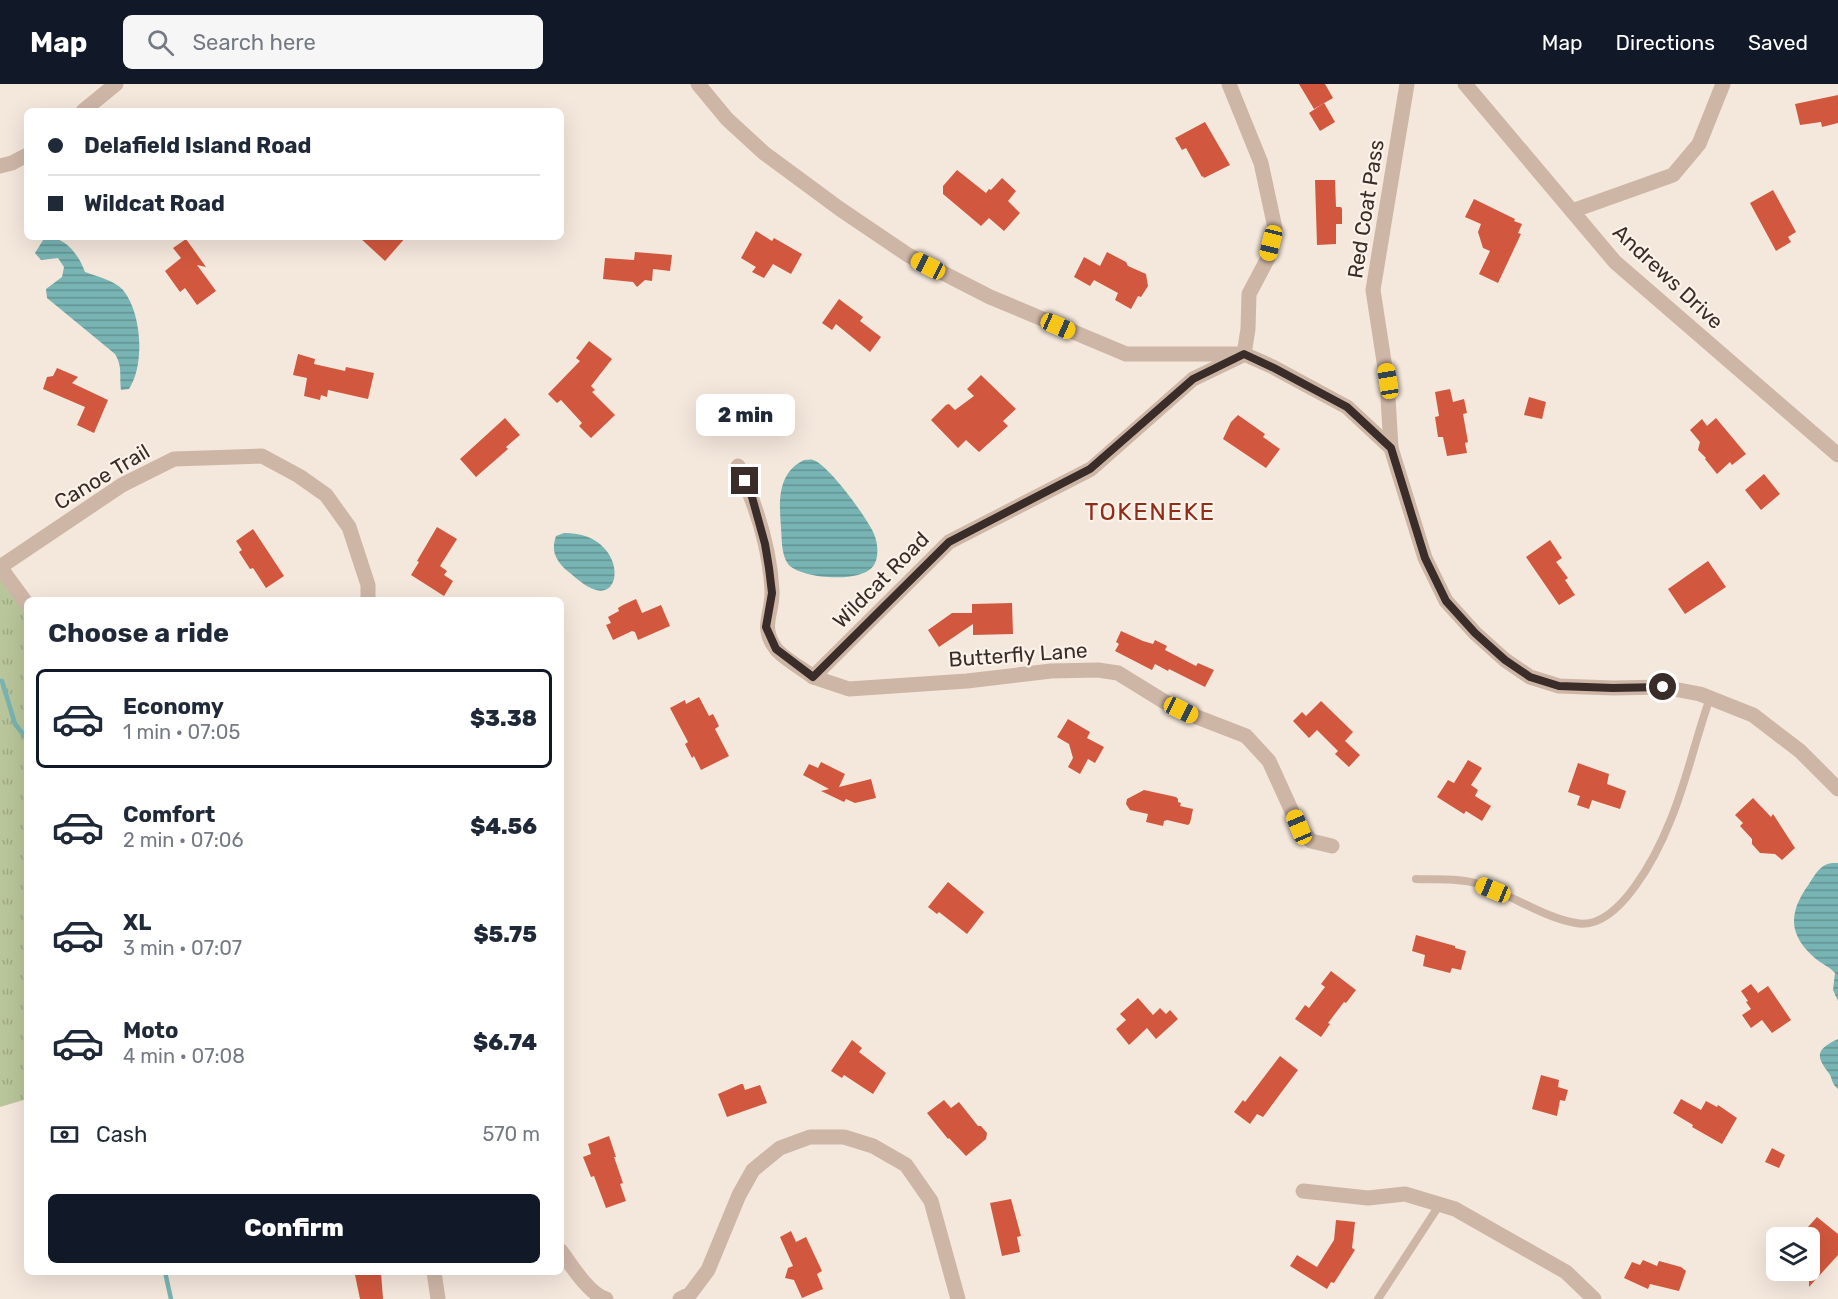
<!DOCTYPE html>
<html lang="en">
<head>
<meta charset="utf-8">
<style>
  body { margin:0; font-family:Rubik,sans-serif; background:#f6f6f7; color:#1f2937; height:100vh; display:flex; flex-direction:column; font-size:22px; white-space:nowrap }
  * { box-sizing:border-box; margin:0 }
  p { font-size:20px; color:#747a83 }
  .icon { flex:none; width:33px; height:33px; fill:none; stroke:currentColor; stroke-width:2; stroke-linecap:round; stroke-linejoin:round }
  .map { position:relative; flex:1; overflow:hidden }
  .sheet { position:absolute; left:24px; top:513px; width:540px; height:678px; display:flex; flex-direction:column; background:#fff; border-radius:9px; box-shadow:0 6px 24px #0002 }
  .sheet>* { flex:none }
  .top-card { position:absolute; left:24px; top:24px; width:540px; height:132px; border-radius:9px; box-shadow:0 6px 24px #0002; display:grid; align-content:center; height:132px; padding:0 24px; background:#fff }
  .buttons { position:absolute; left:1766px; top:1143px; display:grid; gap:12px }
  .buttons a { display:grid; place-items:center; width:54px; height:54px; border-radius:9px; background:#fff; box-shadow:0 6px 24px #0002; font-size:30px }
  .end { position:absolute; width:27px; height:27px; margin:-14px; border:8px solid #3a2c28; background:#fff; box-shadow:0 0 0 3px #fff }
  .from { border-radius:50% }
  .bubble { position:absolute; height:42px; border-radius:9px; background:#fff; box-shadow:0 6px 24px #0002; font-size:20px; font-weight:800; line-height:42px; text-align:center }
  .car { position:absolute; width:18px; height:36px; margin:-18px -9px; border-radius:8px; box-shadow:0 0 4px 2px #0007; background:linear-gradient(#f5c518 24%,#345 0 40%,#f5c518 0 76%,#345 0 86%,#f5c518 0) }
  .top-card b { display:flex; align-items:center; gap:21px; height:57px; font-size:22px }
  .top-card b+b { border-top:2px solid #e0e1e3 }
  .top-card i { width:15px; height:15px; background:#1f2937 }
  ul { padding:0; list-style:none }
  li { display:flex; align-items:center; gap:18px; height:99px; margin:0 12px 9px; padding:0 12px; border:3px solid transparent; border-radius:9px }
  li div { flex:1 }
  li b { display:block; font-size:22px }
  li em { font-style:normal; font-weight:800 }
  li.selected { border-color:#111827 }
  li>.icon { width:54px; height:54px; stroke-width:1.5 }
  h2 { padding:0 24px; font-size:27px; line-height:72px }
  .pay { display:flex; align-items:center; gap:15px; height:66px; padding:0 24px; font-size:22px }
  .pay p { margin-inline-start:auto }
  .button { display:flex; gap:12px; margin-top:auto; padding:12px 24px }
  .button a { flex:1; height:69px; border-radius:9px; background:#111827; color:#fff; font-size:24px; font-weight:800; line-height:69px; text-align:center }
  header { display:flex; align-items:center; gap:36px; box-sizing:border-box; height:84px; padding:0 30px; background:#111827; color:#fff }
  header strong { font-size:28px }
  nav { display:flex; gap:33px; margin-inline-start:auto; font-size:21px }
  .search { width:420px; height:54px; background:#f6f6f7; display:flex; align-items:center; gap:15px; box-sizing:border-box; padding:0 21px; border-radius:9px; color:#747a83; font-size:22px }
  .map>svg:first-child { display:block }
  .park { fill:url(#park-tufts) }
  .water { fill:url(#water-rules) }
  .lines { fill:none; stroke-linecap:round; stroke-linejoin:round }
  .stream { stroke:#78b4b3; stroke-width:4.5 }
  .building { fill:#d1583e }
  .service { stroke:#ceb6a7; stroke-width:8 }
  .minor { stroke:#ceb6a7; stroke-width:15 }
  .route { stroke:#3a2c28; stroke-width:8 }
  .labels { text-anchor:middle; stroke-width:4.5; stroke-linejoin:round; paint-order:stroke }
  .street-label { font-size:21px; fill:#3a2c28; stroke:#fbf2e9 }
  .quarter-label { font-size:24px; letter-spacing:1.5px; fill:#902e19; stroke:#fbf2e9 }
</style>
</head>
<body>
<header>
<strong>Map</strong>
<div class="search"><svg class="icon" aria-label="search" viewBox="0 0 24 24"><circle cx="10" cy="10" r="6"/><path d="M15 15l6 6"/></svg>Search here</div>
<nav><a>Map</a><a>Directions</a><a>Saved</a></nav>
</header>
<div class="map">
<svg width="1838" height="1215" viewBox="0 0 1838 1215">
  <defs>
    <pattern id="park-tufts" width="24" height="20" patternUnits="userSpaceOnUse" patternTransform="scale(1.5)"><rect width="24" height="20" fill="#b9c59a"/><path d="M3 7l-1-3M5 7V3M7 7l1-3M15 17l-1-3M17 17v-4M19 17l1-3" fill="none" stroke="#a0a985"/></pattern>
    <pattern id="water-rules" width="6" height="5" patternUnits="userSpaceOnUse" patternTransform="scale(1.5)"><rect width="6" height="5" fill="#78b4b3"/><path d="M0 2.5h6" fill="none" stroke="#639392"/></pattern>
  </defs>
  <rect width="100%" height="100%" fill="#f4e7dc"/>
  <!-- park -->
  <path class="park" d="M0 483 27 520V1015L0 1023Z"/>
  <!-- water -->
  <g class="water">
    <path d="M45 153C65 152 79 171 85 188 98 193 114 196 123 206 142 229 145 281 129 305L121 306C119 292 123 283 115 270L47 214 46 205 62 193 64 183 58 174 41 176 35 169Z"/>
    <path d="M804 376C807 376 811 375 813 376 828 380 868 435 874 450 878 459 879 473 874 481 863 500 800 495 788 480 781 470 782 455 781 444 779 418 777 389 804 376Z"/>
    <path d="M564 449C623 448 626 514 596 506 585 503 574 492 565 485 555 475 551 466 556 452Z"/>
    <path d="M1832 779H1838V917L1833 906 1835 889C1830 883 1822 880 1816 875 1788 851 1788 829 1809 800 1815 791 1819 781 1832 779Z"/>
    <path d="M1838 955V1005C1831 1000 1833 994 1828 988 1815 971 1817 965 1838 955Z"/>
  </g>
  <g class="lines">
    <!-- stream -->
    <g class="stream">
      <path d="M0 597H2L15 640 27 655"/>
      <path d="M165 1188 171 1215"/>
    </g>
  </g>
  <!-- building -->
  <g class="building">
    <path d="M1299 0H1325L1333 14 1314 25Z"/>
    <path d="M1838 11V39L1822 43 1821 38 1800 41 1795 20Z"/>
    <path d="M1324 19 1335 38 1320 47 1309 29Z"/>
    <path d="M1205 38 1230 81 1204 94 1203 92 1202 93 1186 64 1182 66 1175 54Z"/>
    <path d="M957 86 986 109 989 105 991 106 1002 94 1016 107 1008 117 1020 129 1004 147 989 134 981 142 943 110V102Z"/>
    <path d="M1315 96H1335L1336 123H1341L1342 125V140H1336V160L1317 161Z"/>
    <path d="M1773 106 1796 148 1788 153 1791 158 1776 167 1750 119Z"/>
    <path d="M1474 115 1515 135 1514 137 1522 140 1518 149 1521 150 1498 199 1479 190 1490 167 1483 164 1478 148 1481 140 1465 133Z"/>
    <path d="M756 147 772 157 774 154 802 170 791 190 773 180 764 194 752 188 756 183 741 174Z"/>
    <path d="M359 153H406L385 177Z"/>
    <path d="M186 155 206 183 197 181 216 207 197 221 185 204 180 208 165 187 181 174 173 164Z"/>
    <path d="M635 168 672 171 670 187 653 185 652 197 645 196 637 203 633 198 603 195 605 174 634 176Z"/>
    <path d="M1107 168 1126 178 1128 182 1146 190 1148 202 1141 213 1138 212 1131 225 1115 216 1118 209 1094 196 1090 202 1074 193 1084 173 1100 182Z"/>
    <path d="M839 215 863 233 860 237 881 253 870 268 836 240 832 246 822 239Z"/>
    <path d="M589 257 612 275 591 302 595 306 592 308 615 331 591 354 579 342 582 339 561 316 557 319 548 310 580 277 576 274Z"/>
    <path d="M298 270 315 275 314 280 345 287 346 283 374 289 368 315 328 306 327 313 321 311 320 316 304 312 307 294 293 291Z"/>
    <path d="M57 284 78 293 72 299 108 316 94 349 77 341 85 323 43 305 47 293 53 292Z"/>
    <path d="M981 291 1016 325 1003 337 1008 342 979 368 966 356 958 364 931 336 946 321 949 320 955 326 974 312 967 305Z"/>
    <path d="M1450 305 1453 318 1464 315 1467 329 1463 330 1468 358 1465 359 1467 369 1447 372 1443 353H1438L1435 333 1439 332 1435 308Z"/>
    <path d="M1529 313 1546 318 1542 335 1524 331Z"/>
    <path d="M1238 331 1265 350 1263 353 1280 365 1266 384 1223 355 1231 338Z"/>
    <path d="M505 334 520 351 506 363 508 365 476 393 460 375Z"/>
    <path d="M1716 334 1746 370 1732 381 1730 378 1717 390 1705 375 1706 374 1698 366 1700 358 1690 346 1702 335 1707 342Z"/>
    <path d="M1764 390 1780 410 1761 426 1745 406Z"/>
    <path d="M437 443 457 455 440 482 447 487 444 491 453 497 444 512 411 491 419 478 417 477Z"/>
    <path d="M253 445 284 492 266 504 253 484 250 485 239 468 242 466 236 457Z"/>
    <path d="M1550 456 1562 474 1556 478 1568 494 1565 496 1575 511 1559 521 1526 473Z"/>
    <path d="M1708 477 1726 503 1685 530 1668 505Z"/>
    <path d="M636 515 642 529 661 521 670 542 638 556 635 548 632 547 613 556 606 541 611 539 608 533 619 527 618 524 623 521Z"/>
    <path d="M1012 519 1013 550 973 551V540L939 563 928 546 952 529H972V520Z"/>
    <path d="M1121 547 1143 557 1153 560 1155 556 1167 562 1165 566 1196 582 1198 579 1214 586 1205 603 1169 585 1168 587 1155 580 1152 586 1148 584 1115 567 1119 560 1116 558Z"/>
    <path d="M699 613 709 632 713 630 719 642 715 645 729 672 701 686 694 672 692 674 685 660 688 658 670 624 685 616 686 620Z"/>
    <path d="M1321 617 1353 648 1345 657 1360 671 1349 683 1335 670 1338 667 1317 646 1309 654 1293 637 1302 628 1306 632Z"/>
    <path d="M1068 635 1090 648 1087 654 1104 663 1095 679 1088 675 1080 690 1068 683 1073 674 1069 660 1057 653Z"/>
    <path d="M1468 676 1482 684 1471 701 1478 706 1475 712 1491 722 1482 737 1466 727 1464 730 1437 713 1448 696 1454 699Z"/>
    <path d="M821 678 845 690 839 703 871 695 876 714 855 719 846 715 844 718 821 707 829 705 803 691 809 680 818 684Z"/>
    <path d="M1578 679 1609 690 1607 700 1626 707 1620 725 1592 716 1589 725 1577 721 1580 712 1568 708Z"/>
    <path d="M1144 706 1176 713 1178 715V718L1181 719 1180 722 1193 725 1190 739 1188 741 1167 736 1164 737 1163 742 1146 738 1148 730 1130 726 1126 720 1127 715Z"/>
    <path d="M1753 714 1771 733 1773 730 1795 764 1782 776 1775 770 1760 769 1752 760V755L1740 742 1743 739 1735 731Z"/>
    <path d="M948 798 984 828 967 850 939 828 937 830 928 823Z"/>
    <path d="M1416 851 1455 862V864L1466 867 1461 886 1452 884 1450 889 1423 882 1425 871 1412 867Z"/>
    <path d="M1331 887 1356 906 1346 919 1344 918 1328 939 1330 940 1321 953 1295 935 1305 921 1309 924 1325 903 1321 900Z"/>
    <path d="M1751 900 1758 909 1768 902 1791 936 1772 949 1762 936 1751 944 1742 931 1751 925 1746 918 1748 917 1741 907Z"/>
    <path d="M1138 914 1153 931 1160 924 1166 930 1170 926 1178 935 1156 955 1147 944 1129 961 1116 945 1126 936 1120 930Z"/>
    <path d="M852 956 862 964 859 968 886 989 873 1010 844 991 842 994 831 987Z"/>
    <path d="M1280 972 1298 986 1263 1033 1257 1030 1250 1040 1234 1028 1243 1016 1245 1018Z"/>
    <path d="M1541 991 1559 996 1558 1003 1568 1006 1565 1017 1560 1016 1557 1032 1532 1025Z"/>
    <path d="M741 1000H743L745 1006 760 1001 767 1019 727 1033 718 1010Z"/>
    <path d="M1681 1015 1701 1026 1706 1017 1717 1023 1718 1021 1737 1034 1722 1060 1692 1043 1693 1041 1673 1029Z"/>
    <path d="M944 1016 951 1024 959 1018 978 1042H981L987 1049 986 1055 966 1072 949 1054 948 1055 927 1029Z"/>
    <path d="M609 1052 616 1073H614L623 1099 620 1100 626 1117 606 1124 594 1092 591 1093 583 1073 591 1070 588 1060Z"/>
    <path d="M1772 1064 1785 1071 1779 1084 1765 1078Z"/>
    <path d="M1011 1115 1021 1152 1017 1153 1020 1168 1002 1172 990 1119Z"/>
    <path d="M1817 1133 1838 1150V1171L1809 1203V1154H1798Z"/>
    <path d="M1336 1136 1355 1138 1352 1164 1355 1166 1334 1199 1331 1198 1327 1205 1290 1182 1297 1171 1317 1183 1334 1156Z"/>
    <path d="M791 1147 796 1158 806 1153 822 1187 817 1190 823 1205 802 1214 794 1196 785 1194 788 1184 793 1182 780 1153Z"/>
    <path d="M1643 1176 1657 1182 1659 1177 1681 1183 1686 1187 1679 1207 1650 1200 1648 1205 1624 1194 1632 1178 1640 1181Z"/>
    <path d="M356 1188H381L383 1215H360L355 1191Z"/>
  </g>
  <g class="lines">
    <!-- service -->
    <g class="service">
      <path d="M1416 795C1435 796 1457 794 1475 799 1510 809 1541 833 1576 839 1619 848 1658 768 1671 735 1687 696 1696 653 1710 614"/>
      <path d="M1378 1215 1440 1120"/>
    </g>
    <!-- minor -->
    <g class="minor">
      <path d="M698 0 727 35 764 69 840 125 908 171 990 213 1126 270H1244L1273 283 1347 323 1391 364 1425 474 1446 517 1475 549 1505 576 1530 593 1559 602 1613 604 1663 603 1700 610 1753 631 1800 667 1838 705"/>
      <path d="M1229 0 1261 79 1275 144 1268 174 1249 210 1248 245 1244 270"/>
      <path d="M1465 0 1615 178 1838 371"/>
      <path d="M83 27 116 0"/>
      <path d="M0 82 12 79 27 71"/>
      <path d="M1572 127 1673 91 1699 60 1723 0"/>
      <path d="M1391 364 1387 297 1373 206 1407 0"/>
      <path d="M738 382C756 421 770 463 772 507 773 529 759 543 776 565 783 574 803 585 813 593L949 458 1091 385 1193 295 1241 272"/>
      <path d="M0 483 122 401 174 375 262 372 299 392 326 411 349 443 368 501V516"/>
      <path d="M0 483 27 520"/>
      <path d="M813 593 849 605 967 597 1051 587 1098 586 1118 589 1165 618 1197 633 1246 652 1269 677 1299 743 1311 757 1332 762"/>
      <path d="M1303 1107 1368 1114 1405 1110 1455 1125 1566 1188 1594 1215"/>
      <path d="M561 1167C571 1181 589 1210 606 1215"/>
      <path d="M434 1188 438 1215"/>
      <path d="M680 1215 690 1210 708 1186 739 1111 753 1086 780 1064 810 1053H844L873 1062 906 1081 931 1117 958 1215"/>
    </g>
  </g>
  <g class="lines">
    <!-- route -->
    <path class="route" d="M745 397 752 413 765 460 769 484 772 509 766 543 776 565 813 593 949 458 1090 385 1193 295 1244 270 1274 284 1347 323 1391 364 1425 474 1446 517 1475 549 1505 576 1530 593 1559 602 1613 604 1663 603"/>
  </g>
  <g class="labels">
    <!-- street labels -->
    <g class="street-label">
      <text transform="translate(1366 125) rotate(-81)" y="7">Red Coat Pass</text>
      <text transform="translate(1668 193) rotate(43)" y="7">Andrews Drive</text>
      <text transform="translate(102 393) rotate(-31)" y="7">Canoe Trail</text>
      <text transform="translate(881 496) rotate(-45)" y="7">Wildcat Road</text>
      <text transform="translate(1018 571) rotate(-4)" y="7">Butterfly Lane</text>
    </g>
    <!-- quarter labels -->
    <g class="quarter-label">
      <text x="1150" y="436">TOKENEKE</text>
    </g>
  </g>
</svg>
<div class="buttons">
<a><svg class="icon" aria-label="layers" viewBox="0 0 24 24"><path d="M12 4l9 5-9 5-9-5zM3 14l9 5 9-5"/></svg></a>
</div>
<i class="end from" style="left:1663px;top:603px"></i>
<i class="end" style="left:745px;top:397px"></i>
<div class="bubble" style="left:696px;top:310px;width:99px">2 min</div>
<i class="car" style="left:1271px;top:159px;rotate:194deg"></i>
<i class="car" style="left:928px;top:182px;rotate:297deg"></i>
<i class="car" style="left:1058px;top:242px;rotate:114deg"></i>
<i class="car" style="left:1388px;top:297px;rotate:351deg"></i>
<i class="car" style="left:1181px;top:626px;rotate:116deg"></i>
<i class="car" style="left:1299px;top:743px;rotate:337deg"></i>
<i class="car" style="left:1493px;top:806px;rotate:292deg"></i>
<div class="top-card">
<b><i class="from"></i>Delafield Island Road</b>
<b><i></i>Wildcat Road</b>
</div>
<section class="sheet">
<h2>Choose a ride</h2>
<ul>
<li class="selected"><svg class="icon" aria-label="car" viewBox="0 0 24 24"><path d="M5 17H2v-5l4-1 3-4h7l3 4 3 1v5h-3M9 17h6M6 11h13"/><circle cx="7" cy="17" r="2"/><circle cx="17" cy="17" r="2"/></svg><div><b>Economy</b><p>1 min · 07:05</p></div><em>$3.38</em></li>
<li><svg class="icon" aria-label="car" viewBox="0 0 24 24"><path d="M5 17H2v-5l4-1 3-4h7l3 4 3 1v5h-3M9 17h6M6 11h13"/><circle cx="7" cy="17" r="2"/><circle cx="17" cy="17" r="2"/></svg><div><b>Comfort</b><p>2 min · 07:06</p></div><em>$4.56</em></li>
<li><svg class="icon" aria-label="car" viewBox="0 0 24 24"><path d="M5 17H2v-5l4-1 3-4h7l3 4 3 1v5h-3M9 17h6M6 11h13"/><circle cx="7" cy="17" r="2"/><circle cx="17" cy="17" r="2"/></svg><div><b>XL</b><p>3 min · 07:07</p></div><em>$5.75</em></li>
<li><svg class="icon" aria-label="car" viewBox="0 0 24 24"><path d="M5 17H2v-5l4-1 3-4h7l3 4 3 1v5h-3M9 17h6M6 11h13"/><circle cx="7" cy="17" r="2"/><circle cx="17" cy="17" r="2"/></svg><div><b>Moto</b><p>4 min · 07:08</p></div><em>$6.74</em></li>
</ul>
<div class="pay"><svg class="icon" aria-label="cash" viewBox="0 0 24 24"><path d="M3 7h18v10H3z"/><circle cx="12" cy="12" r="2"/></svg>Cash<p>570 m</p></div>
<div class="button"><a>Confirm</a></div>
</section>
</div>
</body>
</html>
